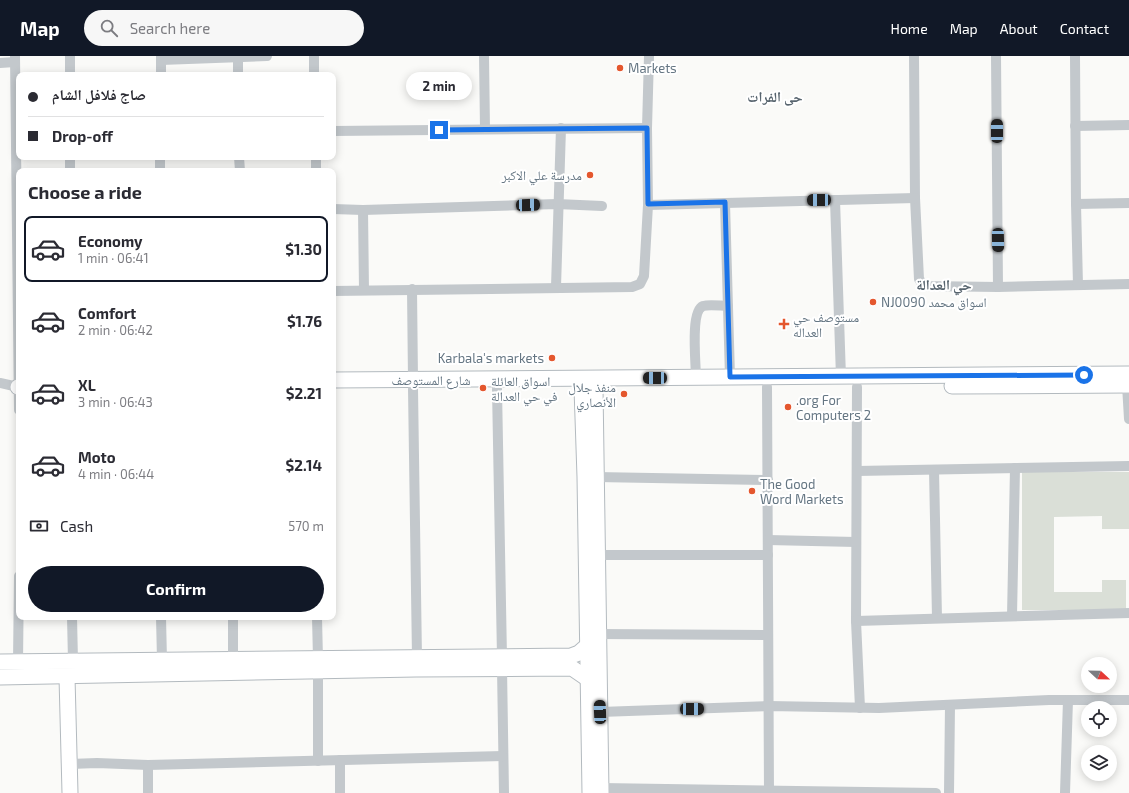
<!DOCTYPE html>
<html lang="en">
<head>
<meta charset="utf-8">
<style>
  body { margin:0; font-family:"Exo 2","Noto Naskh Arabic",sans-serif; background:#f7f7f7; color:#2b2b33; height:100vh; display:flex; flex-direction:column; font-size:15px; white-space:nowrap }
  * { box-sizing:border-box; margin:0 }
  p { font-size:13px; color:#7c7c81 }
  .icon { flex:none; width:22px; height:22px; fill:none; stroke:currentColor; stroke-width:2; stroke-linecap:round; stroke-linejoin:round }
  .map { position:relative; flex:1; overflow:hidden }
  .sheet { position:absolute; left:16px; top:112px; width:320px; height:452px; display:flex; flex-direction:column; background:#fff; border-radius:8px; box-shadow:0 2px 10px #0003 }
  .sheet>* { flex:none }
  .guide { position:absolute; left:16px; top:16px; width:320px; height:88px; border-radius:8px; box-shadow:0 2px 10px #0003; display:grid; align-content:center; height:88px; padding:0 12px; background:#fff }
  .needle { width:26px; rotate:112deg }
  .fabs { position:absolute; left:1081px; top:601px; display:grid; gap:8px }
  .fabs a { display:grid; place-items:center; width:36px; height:36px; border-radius:50%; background:#fff; box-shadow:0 2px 10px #0003; font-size:20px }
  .end { position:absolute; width:18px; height:18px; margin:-9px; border:5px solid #1a73e8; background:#fff; box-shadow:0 0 0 2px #fff }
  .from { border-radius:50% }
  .bubble { position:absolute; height:28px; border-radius:14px; background:#fff; box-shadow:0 2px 10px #0003; font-size:13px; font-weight:700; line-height:28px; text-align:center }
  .car { position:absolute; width:12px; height:24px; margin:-12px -6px; border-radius:5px; box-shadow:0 0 3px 1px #0007; background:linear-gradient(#222 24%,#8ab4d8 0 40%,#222 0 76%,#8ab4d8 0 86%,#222 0) }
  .guide b { display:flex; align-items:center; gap:14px; height:38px; font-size:15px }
  .guide b+b { border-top:1px solid #e1e1e2 }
  .guide i { width:10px; height:10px; background:#2b2b33 }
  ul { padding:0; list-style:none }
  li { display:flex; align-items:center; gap:12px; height:66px; margin:0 8px 6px; padding:0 4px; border:2px solid transparent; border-radius:8px }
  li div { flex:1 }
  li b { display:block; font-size:15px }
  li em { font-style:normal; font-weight:700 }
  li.on { border-color:#111827 }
  li>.icon { width:36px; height:36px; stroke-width:1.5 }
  h2 { padding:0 12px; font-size:18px; line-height:48px }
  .pay { display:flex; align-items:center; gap:10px; height:44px; padding:0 12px; font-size:15px }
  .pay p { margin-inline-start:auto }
  .action { display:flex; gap:8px; margin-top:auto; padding:8px 12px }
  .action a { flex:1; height:46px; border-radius:24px; background:#111827; color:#fff; font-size:16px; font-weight:700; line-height:46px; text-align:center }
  header { display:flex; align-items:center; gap:24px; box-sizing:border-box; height:56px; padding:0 20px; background:#111827; color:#fff }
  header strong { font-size:19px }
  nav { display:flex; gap:22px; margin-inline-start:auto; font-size:14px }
  .search { width:280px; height:36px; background:#f7f7f7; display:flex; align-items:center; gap:10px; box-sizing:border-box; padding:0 14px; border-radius:22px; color:#7c7c81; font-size:15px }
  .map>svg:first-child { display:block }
  .green { fill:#dadfd7 }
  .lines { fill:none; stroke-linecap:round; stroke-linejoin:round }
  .secondary-casing { stroke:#b3babf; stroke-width:17 }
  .street { stroke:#c3c8cc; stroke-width:10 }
  .secondary { stroke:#fff; stroke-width:15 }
  .route { stroke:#1a73e8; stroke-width:5 }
  .poi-dot { fill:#e4572e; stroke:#fff; stroke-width:1.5 }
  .labels { text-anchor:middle; stroke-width:4; stroke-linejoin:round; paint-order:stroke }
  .poi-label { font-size:13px; fill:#657683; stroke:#fff; text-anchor:start }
  .street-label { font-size:13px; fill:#657683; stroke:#fff }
  .neighbourhood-label { font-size:14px; font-weight:bold; fill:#57646e; stroke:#fff }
</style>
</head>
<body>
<header>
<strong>Map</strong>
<div class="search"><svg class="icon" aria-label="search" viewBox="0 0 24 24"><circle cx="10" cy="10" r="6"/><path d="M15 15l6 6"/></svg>Search here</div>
<nav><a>Home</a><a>Map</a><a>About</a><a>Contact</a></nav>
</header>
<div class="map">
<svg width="1129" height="737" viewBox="0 0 1129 737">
  <rect width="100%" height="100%" fill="#fafaf8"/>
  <!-- green -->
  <path class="green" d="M1022 416H1129V473H1102V460L1054 461V536H1102V524H1126V554H1022Z"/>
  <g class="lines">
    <defs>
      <g id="secondary">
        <path d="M333 324 1129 318"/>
        <path d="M952 330 1129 329"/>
        <path d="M18 331H19"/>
        <path d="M582 332 585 421 590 737"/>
        <path d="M595 332 601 737"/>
        <path d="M0 606 571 600 579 597 587 590"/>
        <path d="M0 621 416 613 572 612 588 623"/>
        <path d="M67 621 70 737"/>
      </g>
    </defs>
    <!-- secondary casing -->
    <use href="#secondary" class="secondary-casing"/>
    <!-- street -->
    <g class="street">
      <path d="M15 0 19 354"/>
      <path d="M70 0V19"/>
      <path d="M314 0V19"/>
      <path d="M484 0 485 73"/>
      <path d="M914 0 915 142 919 223 924 230 998 231 1129 228"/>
      <path d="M996 0 998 231"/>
      <path d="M1075 0 1076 148 1078 229"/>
      <path d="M238 1V19"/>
      <path d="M161 4 267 0"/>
      <path d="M0 7 15 6"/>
      <path d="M161 19V0"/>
      <path d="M1075 70 1129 69"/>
      <path d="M333 75 647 72"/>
      <path d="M70 101V115"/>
      <path d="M239 101 240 115"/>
      <path d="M316 101V115"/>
      <path d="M160 115V101"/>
      <path d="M835 144 841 321"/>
      <path d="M725 147 730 321"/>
      <path d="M1076 148 1129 147"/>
      <path d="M648 149 915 142"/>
      <path d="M333 153 363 154 557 148 602 150"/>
      <path d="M363 154 364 234"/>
      <path d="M556 231 561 72"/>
      <path d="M412 233 413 324"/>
      <path d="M333 235 632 231 640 228 644 220 648 149 647 72 649 0"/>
      <path d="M696 322C696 308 690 255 703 250 710 248 721 250 728 250"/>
      <path d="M0 327 18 331"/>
      <path d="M1127 329 1129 363"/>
      <path d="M767 331 769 737"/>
      <path d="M857 331 856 565 860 652"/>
      <path d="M413 333 417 602"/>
      <path d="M497 333 502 601"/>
      <path d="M934 414 937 562"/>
      <path d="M857 415 1129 410"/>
      <path d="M596 421 768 424"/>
      <path d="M768 484 856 486"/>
      <path d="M597 499H768"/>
      <path d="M1012 560 1015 412"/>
      <path d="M72 561 73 605"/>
      <path d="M161 561 162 604"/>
      <path d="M233 561V603"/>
      <path d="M317 561 318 603"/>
      <path d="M856 565 1129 557"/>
      <path d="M598 578 768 579"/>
      <path d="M18 606 19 520"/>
      <path d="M502 612 504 737"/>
      <path d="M318 615V705"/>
      <path d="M600 656 769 650 879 652 1049 644H1129"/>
      <path d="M340 704V737"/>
      <path d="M70 708 97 707 148 709 503 700"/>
      <path d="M148 709V737"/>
      <path d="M601 732 936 737"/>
      <path d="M949 737 950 649"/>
      <path d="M1065 737 1068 644"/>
    </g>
    <!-- secondary -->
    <use href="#secondary" class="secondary"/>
  </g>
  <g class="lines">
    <!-- route -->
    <path class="route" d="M439 74 647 72 648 148 725 146 730 321 1084 319"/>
  </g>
  <!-- markers -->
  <g class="poi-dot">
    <circle cx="620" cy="12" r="4"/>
    <circle cx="590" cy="119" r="4"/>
    <circle cx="873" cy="246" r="4"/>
    <path d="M782 262h4v4h4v4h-4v4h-4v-4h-4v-4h4z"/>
    <circle cx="552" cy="302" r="4"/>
    <circle cx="483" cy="332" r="4"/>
    <circle cx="624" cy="338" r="4"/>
    <circle cx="788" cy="351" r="4"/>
    <circle cx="752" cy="435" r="4"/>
  </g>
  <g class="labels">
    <!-- poi labels -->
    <g class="poi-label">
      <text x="628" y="17">Markets</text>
      <text x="582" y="124" text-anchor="end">مدرسة علي الاكبر</text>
      <text x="881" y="251">NJ0090 اسواق محمد</text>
      <text x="793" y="266">مستوصف حي<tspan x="793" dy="15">العداله</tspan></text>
      <text x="544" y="307" text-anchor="end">Karbala's markets</text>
      <text x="491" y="330">اسواق العائلة<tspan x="491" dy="15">في حي العدالة</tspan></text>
      <text x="616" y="336" text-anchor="end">منفذ جلال<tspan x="616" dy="15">الأنصاري</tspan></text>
      <text x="796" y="349">.org For<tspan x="796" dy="15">Computers 2</tspan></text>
      <text x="760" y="433">The Good<tspan x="760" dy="15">Word Markets</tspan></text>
    </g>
    <!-- street labels -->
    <g class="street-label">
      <text x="431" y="329">شارع المستوصف</text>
    </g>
    <!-- neighbourhood labels -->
    <g class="neighbourhood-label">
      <text x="775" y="46">حی الفرات</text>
      <text x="944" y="234">حي العدالة</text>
    </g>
  </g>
</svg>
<div class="fabs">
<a><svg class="needle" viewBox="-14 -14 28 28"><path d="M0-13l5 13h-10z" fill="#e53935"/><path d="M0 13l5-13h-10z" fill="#7c7c81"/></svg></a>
<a><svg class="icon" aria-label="locate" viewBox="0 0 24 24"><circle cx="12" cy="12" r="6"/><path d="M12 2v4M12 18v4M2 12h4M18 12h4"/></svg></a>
<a><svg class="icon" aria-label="layers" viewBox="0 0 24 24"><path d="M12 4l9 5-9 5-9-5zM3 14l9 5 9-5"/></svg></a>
</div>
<i class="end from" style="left:1084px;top:319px"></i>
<i class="end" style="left:439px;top:74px"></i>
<div class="bubble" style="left:406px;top:16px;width:66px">2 min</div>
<i class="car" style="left:997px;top:75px;rotate:0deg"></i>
<i class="car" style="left:819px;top:144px;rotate:269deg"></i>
<i class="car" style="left:528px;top:149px;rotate:88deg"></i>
<i class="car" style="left:998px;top:184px;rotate:179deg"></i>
<i class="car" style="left:655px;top:322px;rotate:270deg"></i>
<i class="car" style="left:692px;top:653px;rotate:89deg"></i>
<i class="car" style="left:600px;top:656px;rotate:358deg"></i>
<div class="guide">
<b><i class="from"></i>صاج فلافل الشام</b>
<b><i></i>Drop-off</b>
</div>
<section class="sheet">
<h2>Choose a ride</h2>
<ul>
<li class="on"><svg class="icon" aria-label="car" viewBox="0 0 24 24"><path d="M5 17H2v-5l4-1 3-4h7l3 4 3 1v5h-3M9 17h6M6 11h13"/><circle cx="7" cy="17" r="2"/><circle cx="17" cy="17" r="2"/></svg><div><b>Economy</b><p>1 min · 06:41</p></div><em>$1.30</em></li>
<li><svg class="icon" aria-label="car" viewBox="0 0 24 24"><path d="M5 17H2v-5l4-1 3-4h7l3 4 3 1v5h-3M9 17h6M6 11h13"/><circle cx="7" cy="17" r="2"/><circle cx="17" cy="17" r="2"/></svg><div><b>Comfort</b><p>2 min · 06:42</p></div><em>$1.76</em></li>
<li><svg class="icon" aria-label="car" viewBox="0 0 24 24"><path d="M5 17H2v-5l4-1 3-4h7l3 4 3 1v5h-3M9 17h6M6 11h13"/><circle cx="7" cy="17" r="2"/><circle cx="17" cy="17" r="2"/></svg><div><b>XL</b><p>3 min · 06:43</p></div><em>$2.21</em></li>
<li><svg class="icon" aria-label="car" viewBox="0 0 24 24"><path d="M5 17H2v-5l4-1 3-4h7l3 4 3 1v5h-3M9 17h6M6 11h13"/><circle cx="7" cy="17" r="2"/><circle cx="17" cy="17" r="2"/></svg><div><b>Moto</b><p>4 min · 06:44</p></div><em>$2.14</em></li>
</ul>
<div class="pay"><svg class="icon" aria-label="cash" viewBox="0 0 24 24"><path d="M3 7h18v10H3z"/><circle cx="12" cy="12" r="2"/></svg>Cash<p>570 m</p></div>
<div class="action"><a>Confirm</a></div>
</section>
</div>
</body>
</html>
